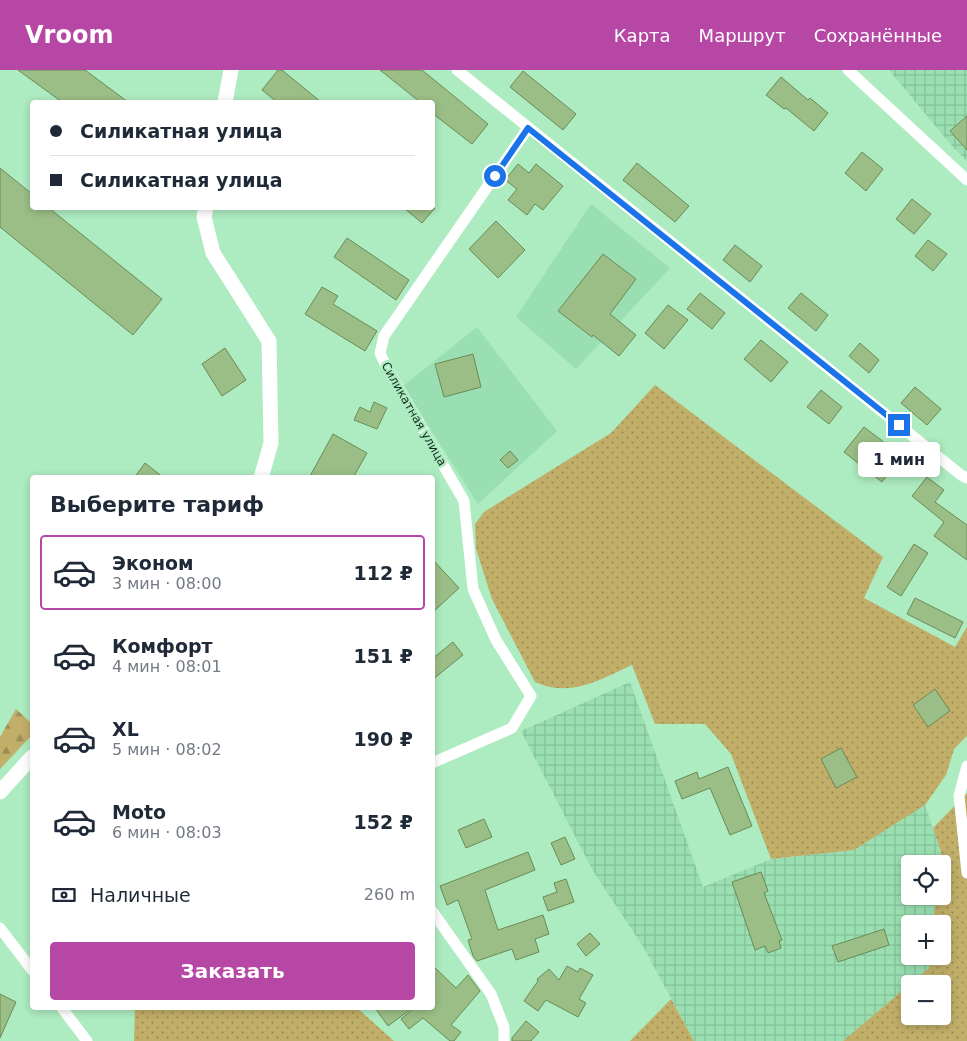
<!DOCTYPE html>
<html lang="ru">
<head>
<meta charset="utf-8">
<style>
  body { margin:0; font-family:"DejaVu Sans",sans-serif; background:#f6f6f7; color:#1f2937; height:100vh; display:flex; flex-direction:column; font-size:19px; white-space:nowrap }
  * { box-sizing:border-box; margin:0 }
  p { font-size:16px; color:#747a83 }
  .icon { flex:none; width:28px; height:28px; fill:none; stroke:currentColor; stroke-width:2; stroke-linecap:round; stroke-linejoin:round }
  .map { position:relative; flex:1; overflow:hidden }
  .drawer { position:absolute; left:30px; top:405px; width:405px; height:535px; display:flex; flex-direction:column; background:#fff; border-radius:5px; box-shadow:0 2px 8px #0003 }
  .drawer>* { flex:none }
  .guide { position:absolute; left:30px; top:30px; width:405px; height:110px; border-radius:5px; box-shadow:0 2px 8px #0003; display:grid; align-content:center; height:110px; padding:0 20px; background:#fff }
  .fabs { position:absolute; left:901px; top:785px; display:grid; gap:10px }
  .fabs a { display:grid; place-items:center; width:50px; height:50px; border-radius:5px; background:#fff; box-shadow:0 2px 8px #0003; font-size:25px }
  .end { position:absolute; width:22px; height:22px; margin:-11px; border:6px solid #1a73e8; background:#fff; box-shadow:0 0 0 2px #fff }
  .from { border-radius:50% }
  .bubble { position:absolute; height:35px; border-radius:5px; background:#fff; box-shadow:0 2px 8px #0003; font-size:16px; font-weight:700; line-height:35px; text-align:center }
  .guide b { display:flex; align-items:center; gap:18px; height:48px; font-size:19px }
  .guide b+b { border-top:1px solid #e0e1e3 }
  .guide i { width:12px; height:12px; background:#1f2937 }
  ul { padding:0; list-style:none }
  li { display:flex; align-items:center; gap:15px; height:75px; margin:0 10px 8px; padding:0 10px; border:2px solid transparent; border-radius:5px }
  li div { flex:1 }
  li b { display:block; font-size:19px }
  li em { font-style:normal; font-weight:700 }
  li.on { border-color:#b647a4 }
  li>.icon { width:45px; height:45px; stroke-width:1.5 }
  h2 { padding:0 20px; font-size:22px; line-height:60px }
  .pay { display:flex; align-items:center; gap:12px; height:55px; padding:0 20px; font-size:19px }
  .pay p { margin-inline-start:auto }
  .cta { display:flex; gap:10px; margin-top:auto; padding:10px 20px }
  .cta a { flex:1; height:58px; border-radius:5px; background:#b647a4; color:#fff; font-size:20px; font-weight:700; line-height:58px; text-align:center }
  header { display:flex; align-items:center; gap:30px; box-sizing:border-box; height:70px; padding:0 25px; background:#b647a4; color:#fff }
  header strong { font-size:24px }
  nav { display:flex; gap:28px; margin-inline-start:auto; font-size:18px }
  .map>svg:first-child { display:block }
  .built { fill:#9adfb1 }
  .industrial { fill:url(#industrial-grid) }
  .grass { fill:url(#grass-dots) }
  .forest { fill:url(#forest-firs) }
  .building { fill:#9bbe86; stroke:#6a8b56 }
  .lines { fill:none; stroke-linecap:round; stroke-linejoin:round }
  .minor { stroke:#fff; stroke-width:11 }
  .tertiary { stroke:#fff; stroke-width:15 }
  .route { stroke:#1a73e8; stroke-width:6 }
  .labels { text-anchor:middle; stroke-width:5; stroke-linejoin:round; paint-order:stroke }
  .street-label { font-size:12px; fill:#142d1d; stroke:#adebc0 }
</style>
</head>
<body>
<header>
<strong>Vroom</strong>
<nav><a>Карта</a><a>Маршрут</a><a>Сохранённые</a></nav>
</header>
<div class="map">
<svg width="967" height="971" viewBox="0 0 967 971">
  <defs>
    <pattern id="industrial-grid" width="8" height="8" patternUnits="userSpaceOnUse" patternTransform="scale(1.25)"><rect width="8" height="8" fill="#9adfb1"/><path d="M0 4h8M4 0v8" fill="none" stroke="#84c098"/></pattern>
    <pattern id="grass-dots" width="8" height="8" patternUnits="userSpaceOnUse" patternTransform="scale(1.25)"><rect width="8" height="8" fill="#c1ae68"/><path d="M2 2h.1M6 6h.1" fill="none" stroke="#9c8e55" stroke-width="1.8" stroke-linecap="round"/></pattern>
    <pattern id="forest-firs" width="22" height="20" patternUnits="userSpaceOnUse" patternTransform="scale(1.25)"><rect width="22" height="20" fill="#c1ae68"/><path d="M5 1l3.5 6h-7zM16 11l3.5 6h-7z" fill="#9c8e55"/></pattern>
  </defs>
  <rect width="100%" height="100%" fill="#adebc0"/>
  <!-- built -->
  <g class="built">
    <path d="M591 134 670 198 576 299 516 247Z"/>
    <path d="M477 257 557 361 478 434 403 316Z"/>
  </g>
  <!-- industrial -->
  <g class="industrial">
    <path d="M889 0H967V91L952 76Z"/>
    <path d="M630 612 703 817 771 789 854 780 925 735 941 782 940 794H910V826H936L933 854H910V886H930L929 898 843 971H694L644 878 593 801 521 661Z"/>
  </g>
  <!-- grass -->
  <g class="grass">
    <path d="M655 315 883 487 864 528 955 577 967 557V666L954 679 946 705 925 735 854 780 771 789 731 684 705 654H655L632 595C599 610 571 628 535 612L492 529 476 479 475 454 484 442 611 363Z"/>
    <path d="M967 723V971H843L910 914V946H942V914H910L929 898 930 886H942V854H933L936 826H942V794H940L941 782 933 758Z"/>
    <path d="M671 929 694 971H630Z"/>
    <path d="M135 938H357L394 971H134Z"/>
  </g>
  <!-- forest -->
  <path class="forest" d="M16 639 32 654V665L0 699V667Z"/>
  <!-- building -->
  <g class="building">
    <path d="M18 0H85L128 32H62Z"/>
    <path d="M278 0H282L321 32H277L262 20Z"/>
    <path d="M380 0H422L488 54 472 74 432 43V32H420Z"/>
    <path d="M523 1 576 44 563 60 510 17Z"/>
    <path d="M781 7 808 30 810 28 828 43 814 61 786 38 784 39 766 25Z"/>
    <path d="M967 46V80L950 61Z"/>
    <path d="M862 82 883 99 866 121 845 103Z"/>
    <path d="M637 93 689 136 675 152 623 110Z"/>
    <path d="M518 94 529 103 536 94 563 116 543 140 535 134 527 145 508 130 517 119 505 110Z"/>
    <path d="M0 98 32 124V138H49L162 229 133 265 0 157Z"/>
    <path d="M912 129 931 144 914 164 896 149Z"/>
    <path d="M404 138H435L422 153Z"/>
    <path d="M496 151 525 180 498 208 469 179Z"/>
    <path d="M347 168 409 210 396 230 334 187Z"/>
    <path d="M928 170 947 184 933 201 915 186Z"/>
    <path d="M735 175 762 196 750 212 723 190Z"/>
    <path d="M603 184 636 209 610 244 636 265 619 286 593 265 592 267 558 241Z"/>
    <path d="M322 217 338 226 333 234 377 261 365 281 305 244Z"/>
    <path d="M700 223 725 243 712 259 687 239Z"/>
    <path d="M801 223 828 245 816 261 788 238Z"/>
    <path d="M668 235 688 250 664 279 645 263Z"/>
    <path d="M761 270 788 292 771 312 744 289Z"/>
    <path d="M860 273 879 290 869 303 849 286Z"/>
    <path d="M225 278 246 310 222 326 202 294Z"/>
    <path d="M473 284 481 317 444 327 435 294Z"/>
    <path d="M915 317 941 339 927 355 901 333Z"/>
    <path d="M821 320 842 337 829 354 807 337Z"/>
    <path d="M374 332 387 338 377 359 354 350 360 337 370 342Z"/>
    <path d="M864 357 902 386 882 412 844 382Z"/>
    <path d="M333 364 367 383 353 408H309Z"/>
    <path d="M510 381 518 390 508 398 500 390Z"/>
    <path d="M145 393 164 408H134Z"/>
    <path d="M927 407 944 420 935 432 967 455V490L934 466 944 452 912 426Z"/>
    <path d="M914 474 928 483 901 526 887 517Z"/>
    <path d="M432 489 459 518 432 543Z"/>
    <path d="M915 528 963 552 955 568 907 544Z"/>
    <path d="M453 572 463 585 432 610V589Z"/>
    <path d="M935 619 950 641 928 657 913 635Z"/>
    <path d="M841 678 857 707 836 718 821 689Z"/>
    <path d="M728 697 752 756 730 765 710 718 682 729 675 711 697 702 699 709Z"/>
    <path d="M484 749 492 767 466 778 458 760Z"/>
    <path d="M565 767 575 789 561 795 551 773Z"/>
    <path d="M528 782 535 800 485 820 498 860 543 845 549 864 535 869 539 882 516 890 512 879 477 891 473 886 468 870 472 869 458 830 447 835 440 816Z"/>
    <path d="M761 802 768 821 764 823 782 870 779 871 781 878 768 883 765 876 755 880 732 812Z"/>
    <path d="M566 809 574 832 548 841 543 827 557 822 554 813Z"/>
    <path d="M884 859 889 875 838 892 832 876Z"/>
    <path d="M590 863 600 874 586 886 577 874Z"/>
    <path d="M432 895 456 918 468 905 480 921 451 955 461 962 454 971H450L423 948 409 959 401 949 412 940 411 939 388 956 375 938H432Z"/>
    <path d="M567 896 578 902 580 898 593 905 579 929 586 933 578 947 546 930 538 941 524 931 538 911 537 909 549 899 559 910Z"/>
    <path d="M0 924 16 932 0 968Z"/>
    <path d="M526 951 539 962 531 971H512V968Z"/>
  </g>
  <g class="lines">
    <!-- minor -->
    <g class="minor">
      <path d="M457 0 961 405 967 408"/>
      <path d="M848 0 967 110"/>
      <path d="M432 693 512 658 531 626 496 570 473 519 464 431 386 296 380 283 384 266 528 58"/>
      <path d="M967 696 959 726 967 803"/>
      <path d="M432 841 491 924 504 957V971"/>
      <path d="M0 858 32 900"/>
      <path d="M62 938 87 971"/>
    </g>
    <!-- tertiary -->
    <g class="tertiary">
      <path d="M225 32 231 0"/>
      <path d="M206 138 204 147 213 183 269 271 271 373 261 408"/>
      <path d="M0 722 32 687"/>
    </g>
  </g>
  <g class="lines">
    <!-- route -->
    <path class="route" d="M495 106 528 58 899 355"/>
  </g>
  <g class="labels">
    <!-- street labels -->
    <g class="street-label">
      <text transform="translate(414 344) rotate(60)" y="4">Силикатная улица</text>
    </g>
  </g>
</svg>
<div class="fabs">
<a><svg class="icon" aria-label="locate" viewBox="0 0 24 24"><circle cx="12" cy="12" r="6"/><path d="M12 2v4M12 18v4M2 12h4M18 12h4"/></svg></a>
<a>+</a>
<a>−</a>
</div>
<i class="end from" style="left:495px;top:106px"></i>
<i class="end" style="left:899px;top:355px"></i>
<div class="bubble" style="left:858px;top:372px;width:82px">1 мин</div>
<div class="guide">
<b><i class="from"></i>Силикатная улица</b>
<b><i></i>Силикатная улица</b>
</div>
<section class="drawer">
<h2>Выберите тариф</h2>
<ul>
<li class="on"><svg class="icon" aria-label="car" viewBox="0 0 24 24"><path d="M5 17H2v-5l4-1 3-4h7l3 4 3 1v5h-3M9 17h6M6 11h13"/><circle cx="7" cy="17" r="2"/><circle cx="17" cy="17" r="2"/></svg><div><b>Эконом</b><p>3 мин · 08:00</p></div><em>112 ₽</em></li>
<li><svg class="icon" aria-label="car" viewBox="0 0 24 24"><path d="M5 17H2v-5l4-1 3-4h7l3 4 3 1v5h-3M9 17h6M6 11h13"/><circle cx="7" cy="17" r="2"/><circle cx="17" cy="17" r="2"/></svg><div><b>Комфорт</b><p>4 мин · 08:01</p></div><em>151 ₽</em></li>
<li><svg class="icon" aria-label="car" viewBox="0 0 24 24"><path d="M5 17H2v-5l4-1 3-4h7l3 4 3 1v5h-3M9 17h6M6 11h13"/><circle cx="7" cy="17" r="2"/><circle cx="17" cy="17" r="2"/></svg><div><b>XL</b><p>5 мин · 08:02</p></div><em>190 ₽</em></li>
<li><svg class="icon" aria-label="car" viewBox="0 0 24 24"><path d="M5 17H2v-5l4-1 3-4h7l3 4 3 1v5h-3M9 17h6M6 11h13"/><circle cx="7" cy="17" r="2"/><circle cx="17" cy="17" r="2"/></svg><div><b>Moto</b><p>6 мин · 08:03</p></div><em>152 ₽</em></li>
</ul>
<div class="pay"><svg class="icon" aria-label="cash" viewBox="0 0 24 24"><path d="M3 7h18v10H3z"/><circle cx="12" cy="12" r="2"/></svg>Наличные<p>260 m</p></div>
<div class="cta"><a>Заказать</a></div>
</section>
</div>
</body>
</html>
